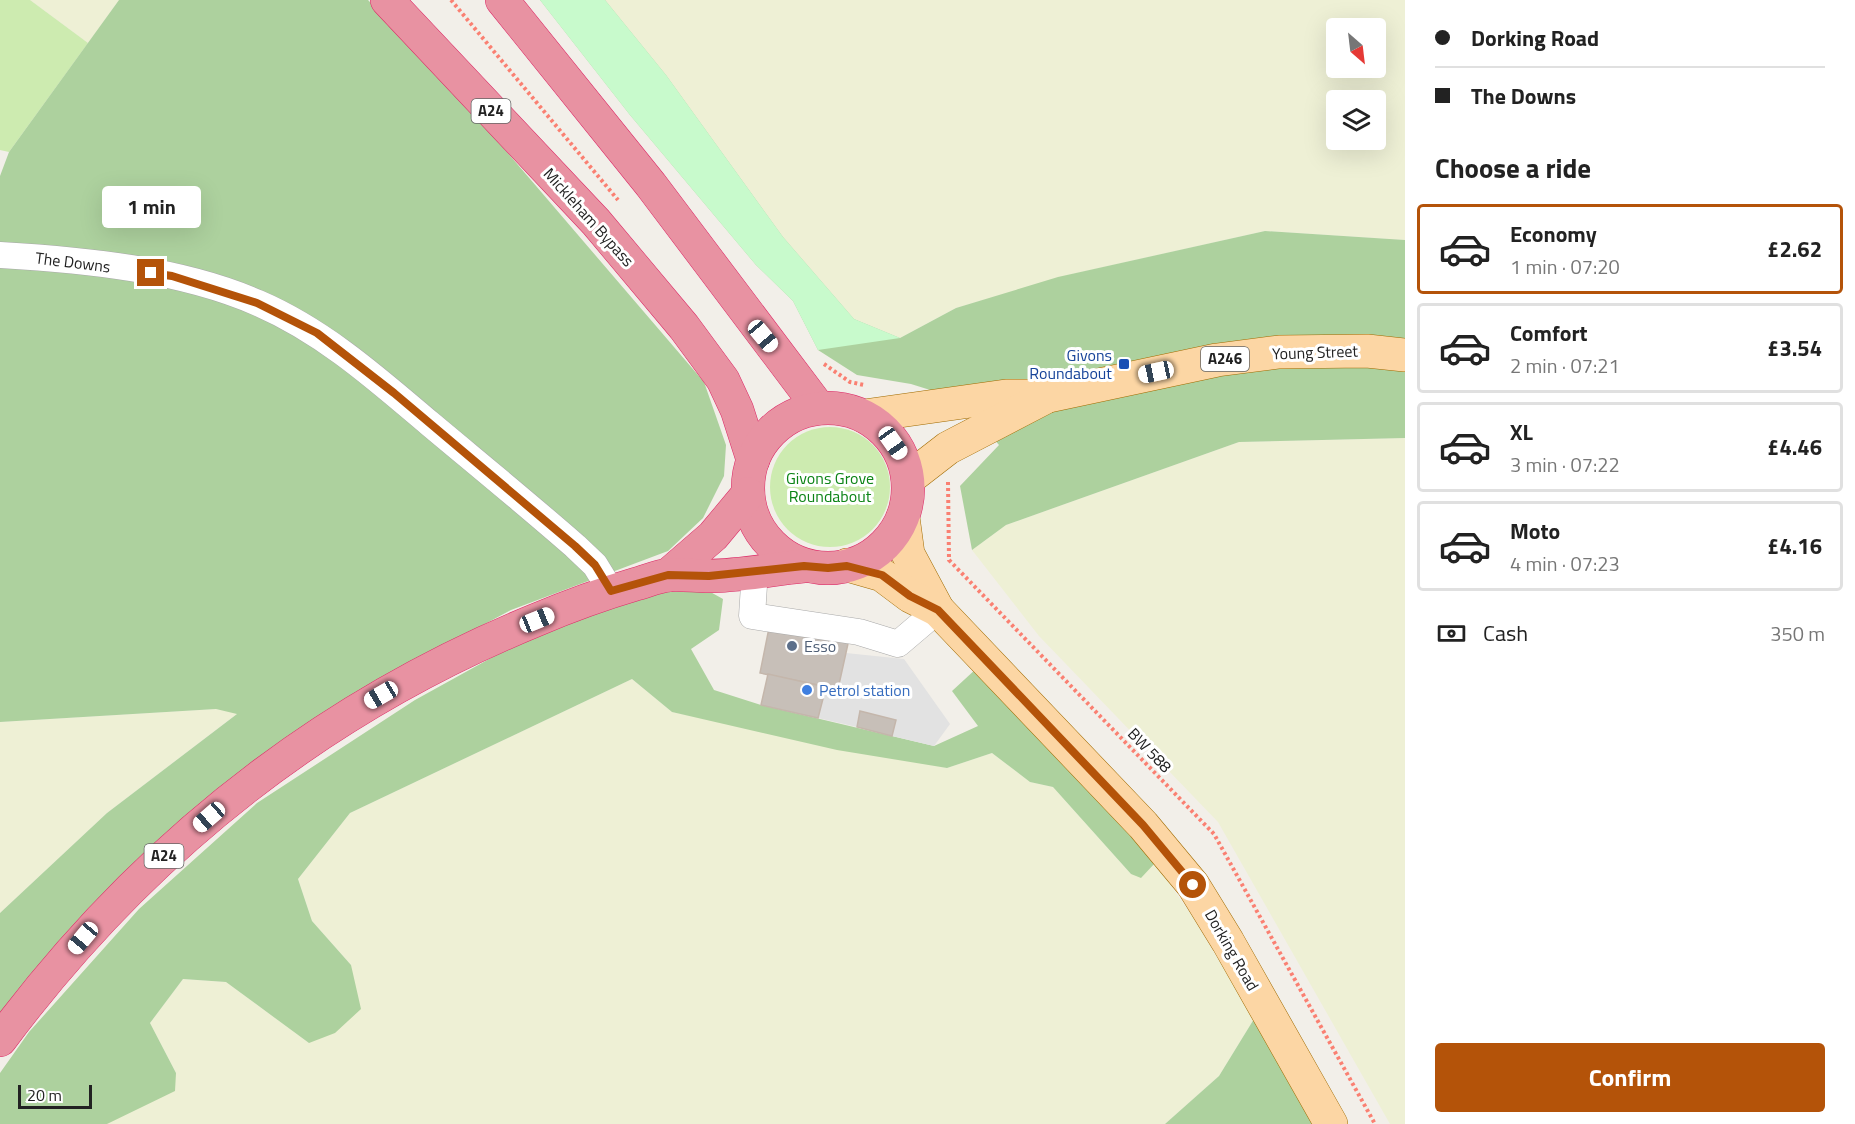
<!DOCTYPE html>
<html lang="en">
<head>
<meta charset="utf-8">
<style>
  body { margin:0; font-family:"Titillium Web",sans-serif; background:#f6f6f6; color:#222; height:100vh; display:flex; flex-direction:column; font-size:22px; white-space:nowrap }
  * { box-sizing:border-box; margin:0 }
  p { font-size:20px; color:#767676 }
  .icon { flex:none; width:33px; height:33px; fill:none; stroke:currentColor; stroke-width:2; stroke-linecap:round; stroke-linejoin:round }
  .map { position:relative; flex:1; overflow:hidden }
  .side { display:flex; flex-direction:column; background:#fff; width:450px }
  .side>* { flex:none }
  .hud { display:grid; align-content:center; height:132px; padding:0 30px; background:#fff }
  .needle { width:39px; rotate:152deg }
  .controls { position:absolute; left:1326px; top:18px; display:grid; gap:12px }
  .controls a { display:grid; place-items:center; width:60px; height:60px; border-radius:6px; background:#fff; box-shadow:0 6px 24px #0002; font-size:30px }
  .scale { position:absolute; left:18px; bottom:15px; width:74px; box-sizing:border-box; padding-left:6px; border:3px solid #222; border-top:0; font-size:16px; line-height:21px; white-space:nowrap; color:#222; -webkit-text-stroke:4px #fff; paint-order:stroke }
  .end { position:absolute; width:27px; height:27px; margin:-14px; border:8px solid #b45309; background:#fff; box-shadow:0 0 0 3px #fff }
  .from { border-radius:50% }
  .bubble { position:absolute; height:42px; border-radius:6px; background:#fff; box-shadow:0 6px 24px #0002; font-size:20px; font-weight:700; line-height:42px; text-align:center }
  .car { position:absolute; width:18px; height:36px; margin:-18px -9px; border-radius:8px; box-shadow:0 0 4px 2px #0007; background:linear-gradient(#fff 24%,#345 0 40%,#fff 0 76%,#345 0 86%,#fff 0) }
  .hud b { display:flex; align-items:center; gap:21px; height:57px; font-size:22px }
  .hud b+b { border-top:2px solid #e0e0e0 }
  .hud i { width:15px; height:15px; background:#222 }
  ul { padding:0; list-style:none }
  li { display:flex; align-items:center; gap:18px; height:90px; margin:0 12px 9px; padding:0 18px; border:3px solid #e0e0e0; border-radius:6px }
  li div { flex:1 }
  li b { display:block; font-size:22px }
  li em { font-style:normal; font-weight:700 }
  li.active { border-color:#b45309 }
  li>.icon { width:54px; height:54px; stroke-width:1.5 }
  h2 { padding:0 30px; font-size:27px; line-height:72px }
  .pay { display:flex; align-items:center; gap:15px; height:66px; padding:0 30px; font-size:22px }
  .pay p { margin-inline-start:auto }
  .button { display:flex; gap:12px; margin-top:auto; padding:12px 30px }
  .button a { flex:1; height:69px; border-radius:6px; background:#b45309; color:#fff; font-size:24px; font-weight:700; line-height:69px; text-align:center }
  main { display:flex; flex:1; min-height:0 }
  .map>svg:first-child { display:block }
  .farmland { fill:#eef0d5; fill-rule:evenodd }
  .grass { fill:#cdebb0 }
  .forest { fill:#add19e }
  .park { fill:#c8facc }
  .parking { fill:#e2e2e2 }
  .building { fill:#c7bfb8; stroke:#c4b6ab; stroke-width:1.5 }
  .lines { fill:none; stroke-linecap:round; stroke-linejoin:round }
  .minor-casing { stroke:#a9a9a9; stroke-width:27 }
  .major-casing { stroke:#a06b00; stroke-width:34 }
  .highway-casing { stroke:#dc2a67; stroke-width:34 }
  .path { stroke:#fa8072; stroke-width:4; stroke-dasharray:3 3; stroke-linecap:butt }
  .minor { stroke:#fff; stroke-width:26 }
  .major { stroke:#fcd6a4; stroke-width:33 }
  .highway { stroke:#e892a2; stroke-width:33 }
  .route { stroke:#b45309; stroke-width:8 }
  .transit-dot { fill:#1a4fb4; stroke:#fff; stroke-width:2 }
  .service-dot { fill:#5c6f8a; stroke:#fff; stroke-width:2 }
  .shop-dot { fill:#3f7fe0; stroke:#fff; stroke-width:2 }
  .labels { text-anchor:middle; stroke-width:6; stroke-linejoin:round; paint-order:stroke }
  .shield { fill:#fff; stroke:#646464; stroke-width:1.5 }
  .shield-label { font-size:15px; font-weight:bold; fill:#222 }
  .street-label { font-size:16px; fill:#222; stroke:#fff }
  .transit-label { font-size:16px; fill:#164399; stroke:#fff; text-anchor:end }
  .park-label { font-size:16px; fill:#0c8416; stroke:#fff }
  .service-label { font-size:16px; fill:#4e5e75; stroke:#fff; text-anchor:start }
  .shop-label { font-size:16px; fill:#366cbe; stroke:#fff; text-anchor:start }
</style>
</head>
<body>
<main>
<div class="map">
<svg width="1405" height="1124" viewBox="0 0 1405 1124">
  <rect width="100%" height="100%" fill="#f2efe9"/>
  <!-- farmland -->
  <g class="farmland">
    <path d="M30 0H119L88 43Z"/>
    <path d="M605 0H1405V240L1265 231 1073 274 956 308 900 338 854 319 783 237 666 75ZM1336 28H1376V68H1336ZM1336 100H1376V140H1336Z"/>
    <path d="M1405 438V1124H1390L1218 822 1039 636 972 550 1006 525 1239 442Z"/>
    <path d="M632 679 672 712 947 768 992 753 1030 782 1053 787 1131 874 1155 863 1192 916 1254 1019 1219 1076 1165 1124H107L176 1073 150 1023 183 979 226 982 309 1043 351 965 312 921 298 879 350 813Z"/>
    <path d="M216 709 238 713 107 813 0 913V722Z"/>
  </g>
  <!-- grass -->
  <g class="grass">
    <path d="M0 0H30L88 43 9 152 0 150Z"/>
    <circle cx="830" cy="487" r="60"/>
  </g>
  <!-- forest -->
  <g class="forest">
    <path d="M119 0H368L458 95 704 382 726 445 724 476 703 518 668 551 511 610 397 671 0 1018V913L107 813 237 714 216 709 0 722V176L9 152Z"/>
    <path d="M540 0H605L666 75 783 237 854 319 900 338 956 308 1058 277 1265 231 1405 240V438L1239 442 1006 525 972 550 960 486 999 445 959 399 911 384 857 375 818 350 793 301 756 265 630 115Z"/>
    <path d="M705 589 723 599 719 630 691 649 714 690 761 705 934 746 978 726 952 691 977 668 1155 863 1141 878 1131 874 1053 787 1030 782 992 753 947 768 837 750 672 712 632 679 350 813 298 879 312 921 351 965 361 1009 335 1033 309 1043 226 982 183 979 150 1023 176 1073 175 1091 107 1124H0V1073L29 1032 139 909 257 803 415 700 540 631 634 595Z"/>
    <path d="M1254 1019 1324 1124H1165L1219 1076Z"/>
  </g>
  <!-- park -->
  <path class="park" d="M540 0H605L666 75 783 237 854 319 900 338 818 350 793 301 756 265 630 115Z"/>
  <!-- parking -->
  <path class="parking" d="M846 653 904 659 950 724 934 746 892 736 896 720 861 711 857 727 818 718 826 687 838 689Z"/>
  <!-- building -->
  <g class="building">
    <path d="M770 623 849 639 838 689 760 673Z"/>
    <path d="M768 674 826 687 818 718 761 705Z"/>
    <path d="M860 711 896 720 892 736 857 727Z"/>
  </g>
  <g class="lines">
    <defs>
      <g id="minor">
        <path d="M0 255C84 260 181 269 258 303 323 331 376 378 429 423 478 464 527 504 575 546L595 565 611 591"/>
        <path d="M755 570 752 616 859 632 898 644 938 610"/>
      </g>
      <g id="major">
        <path d="M864 416 1006 396H1048L1217 360 1279 352 1367 351 1405 355"/>
        <path d="M908 479 948 448 1044 398"/>
        <path d="M903 517 908 554 938 610 1143 825 1193 885 1228 942 1331 1124"/>
        <path d="M847 565 882 575 910 596 938 610"/>
      </g>
      <g id="highway">
        <path d="M387 0 596 222 684 327 723 380 737 410 753 460"/>
        <path d="M502 0 651 185 819 408"/>
        <circle cx="828" cy="488" r="80"/>
        <path d="M668 575 713 536 748 494"/>
        <path d="M0 1040C140 852 319 709 536 620 569 606 602 594 636 584 647 581 658 576 669 575 682 574 695 576 708 576 740 576 772 569 804 566"/>
      </g>
    </defs>
    <!-- minor casing -->
    <use href="#minor" class="minor-casing"/>
    <!-- major casing -->
    <use href="#major" class="major-casing"/>
    <!-- highway casing -->
    <use href="#highway" class="highway-casing"/>
    <!-- path -->
    <g class="path">
      <path d="M451 0 618 200"/>
      <path d="M824 364 850 382 864 385"/>
      <path d="M948 482 949 560 1214 834 1375 1124"/>
    </g>
    <!-- minor -->
    <use href="#minor" class="minor"/>
    <!-- major -->
    <use href="#major" class="major"/>
    <!-- highway -->
    <use href="#highway" class="highway"/>
  </g>
  <g class="lines">
    <!-- route -->
    <path class="route" d="M151 273 172 276 257 303 317 333 394 393 575 546 595 565 611 591 668 575 709 576 804 566 828 568 847 566 882 575 910 596 938 610 1143 825 1193 885"/>
  </g>
  <!-- markers -->
  <rect class="transit-dot" x="1118" y="358" width="12" height="12" rx="3"/>
  <circle class="service-dot" cx="792" cy="646" r="6"/>
  <circle class="shop-dot" cx="807" cy="690" r="6"/>
  <g class="labels">
    <!-- shield labels -->
    <g class="shield">
      <rect x="471.5" y="99" width="39" height="24" rx="4.5"/>
      <rect x="1201" y="347" width="48" height="24" rx="4.5"/>
      <rect x="144.5" y="844" width="39" height="24" rx="4.5"/>
    </g>
    <g class="shield-label">
      <text x="491" y="116">A24</text>
      <text x="1225" y="364">A246</text>
      <text x="164" y="861">A24</text>
    </g>
    <!-- street labels -->
    <g class="street-label">
      <text transform="translate(589 217) rotate(48)" y="6">Mickleham Bypass</text>
      <text transform="translate(73 262) rotate(7)" y="6">The Downs</text>
      <text transform="translate(1315 352) rotate(-2)" y="6">Young Street</text>
      <text transform="translate(1150 750) rotate(46)" y="6">BW 588</text>
      <text transform="translate(1232 950) rotate(60)" y="6">Dorking Road</text>
    </g>
    <!-- transit labels -->
    <g class="transit-label">
      <text x="1112" y="361">Givons<tspan x="1112" dy="18">Roundabout</tspan></text>
    </g>
    <!-- park labels -->
    <g class="park-label">
      <text x="830" y="484">Givons Grove<tspan x="830" dy="18">Roundabout</tspan></text>
    </g>
    <!-- service labels -->
    <g class="service-label">
      <text x="804" y="652">Esso</text>
    </g>
    <!-- shop labels -->
    <g class="shop-label">
      <text x="819" y="696">Petrol station</text>
    </g>
  </g>
</svg>
<div class="controls">
<a><svg class="needle" viewBox="-14 -14 28 28"><path d="M0-13l5 13h-10z" fill="#e53935"/><path d="M0 13l5-13h-10z" fill="#767676"/></svg></a>
<a><svg class="icon" aria-label="layers" viewBox="0 0 24 24"><path d="M12 4l9 5-9 5-9-5zM3 14l9 5 9-5"/></svg></a>
</div>
<div class="scale">20 m</div>
<i class="end from" style="left:1193px;top:885px"></i>
<i class="end" style="left:151px;top:273px"></i>
<div class="bubble" style="left:102px;top:186px;width:99px">1 min</div>
<i class="car" style="left:763px;top:336px;rotate:140deg"></i>
<i class="car" style="left:1156px;top:372px;rotate:258deg"></i>
<i class="car" style="left:893px;top:443px;rotate:145deg"></i>
<i class="car" style="left:537px;top:620px;rotate:68deg"></i>
<i class="car" style="left:381px;top:695px;rotate:240deg"></i>
<i class="car" style="left:209px;top:817px;rotate:229deg"></i>
<i class="car" style="left:83px;top:938px;rotate:220deg"></i>
</div>
<section class="side">
<div class="hud">
<b><i class="from"></i>Dorking Road</b>
<b><i></i>The Downs</b>
</div>
<h2>Choose a ride</h2>
<ul>
<li class="active"><svg class="icon" aria-label="car" viewBox="0 0 24 24"><path d="M5 17H2v-5l4-1 3-4h7l3 4 3 1v5h-3M9 17h6M6 11h13"/><circle cx="7" cy="17" r="2"/><circle cx="17" cy="17" r="2"/></svg><div><b>Economy</b><p>1 min · 07:20</p></div><em>£2.62</em></li>
<li><svg class="icon" aria-label="car" viewBox="0 0 24 24"><path d="M5 17H2v-5l4-1 3-4h7l3 4 3 1v5h-3M9 17h6M6 11h13"/><circle cx="7" cy="17" r="2"/><circle cx="17" cy="17" r="2"/></svg><div><b>Comfort</b><p>2 min · 07:21</p></div><em>£3.54</em></li>
<li><svg class="icon" aria-label="car" viewBox="0 0 24 24"><path d="M5 17H2v-5l4-1 3-4h7l3 4 3 1v5h-3M9 17h6M6 11h13"/><circle cx="7" cy="17" r="2"/><circle cx="17" cy="17" r="2"/></svg><div><b>XL</b><p>3 min · 07:22</p></div><em>£4.46</em></li>
<li><svg class="icon" aria-label="car" viewBox="0 0 24 24"><path d="M5 17H2v-5l4-1 3-4h7l3 4 3 1v5h-3M9 17h6M6 11h13"/><circle cx="7" cy="17" r="2"/><circle cx="17" cy="17" r="2"/></svg><div><b>Moto</b><p>4 min · 07:23</p></div><em>£4.16</em></li>
</ul>
<div class="pay"><svg class="icon" aria-label="cash" viewBox="0 0 24 24"><path d="M3 7h18v10H3z"/><circle cx="12" cy="12" r="2"/></svg>Cash<p>350 m</p></div>
<div class="button"><a>Confirm</a></div>
</section>
</main>
</body>
</html>
